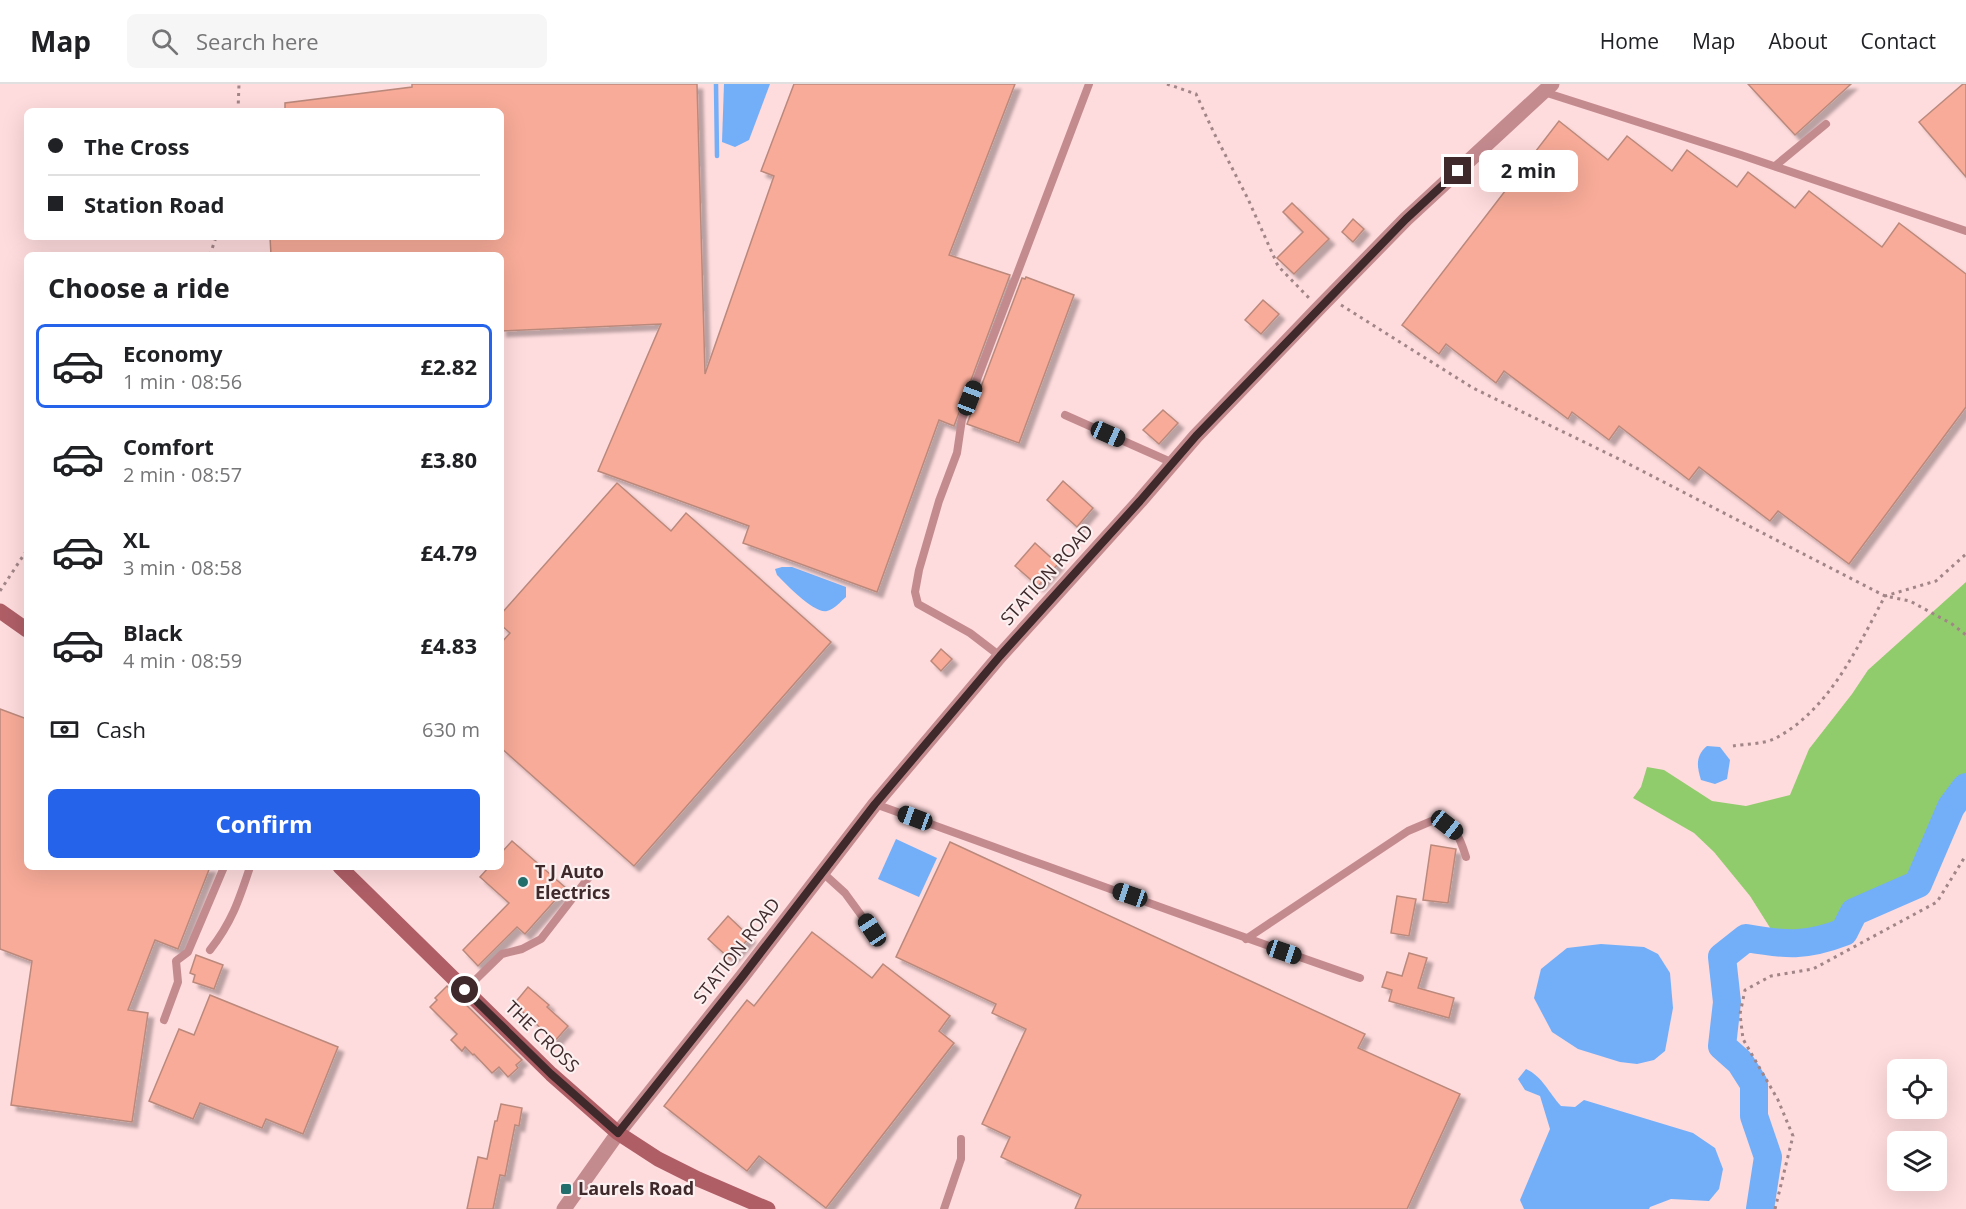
<!DOCTYPE html>
<html lang="en">
<head>
<meta charset="utf-8">
<style>
  body { margin:0; font-family:"Open Sans",sans-serif; background:#f6f6f6; color:#202124; height:100vh; display:flex; flex-direction:column; font-size:22px; white-space:nowrap }
  * { box-sizing:border-box; margin:0 }
  p { font-size:20px; color:#757577 }
  .icon { flex:none; width:33px; height:33px; fill:none; stroke:currentColor; stroke-width:2; stroke-linecap:round; stroke-linejoin:round }
  .map { position:relative; flex:1; overflow:hidden }
  .panel { position:absolute; left:24px; top:168px; width:480px; height:618px; display:flex; flex-direction:column; background:#fff; border-radius:9px; box-shadow:0 6px 24px #0002 }
  .panel>* { flex:none }
  .top-card { position:absolute; left:24px; top:24px; width:480px; height:132px; border-radius:9px; box-shadow:0 6px 24px #0002; display:grid; align-content:center; height:132px; padding:0 24px; background:#fff }
  .tools { position:absolute; left:1887px; top:975px; display:grid; gap:12px }
  .tools a { display:grid; place-items:center; width:60px; height:60px; border-radius:9px; background:#fff; box-shadow:0 6px 24px #0002; font-size:30px }
  .end { position:absolute; width:27px; height:27px; margin:-14px; border:8px solid #3f292b; background:#fff; box-shadow:0 0 0 3px #fff }
  .from { border-radius:50% }
  .bubble { position:absolute; height:42px; border-radius:9px; background:#fff; box-shadow:0 6px 24px #0002; font-size:20px; font-weight:700; line-height:42px; text-align:center }
  .car { position:absolute; width:18px; height:36px; margin:-18px -9px; border-radius:8px; box-shadow:0 0 4px 2px #0007; background:linear-gradient(#222 24%,#8ab4d8 0 40%,#222 0 76%,#8ab4d8 0 86%,#222 0) }
  .top-card b { display:flex; align-items:center; gap:21px; height:57px; font-size:22px }
  .top-card b+b { border-top:2px solid #e0e0e0 }
  .top-card i { width:15px; height:15px; background:#202124 }
  ul { padding:0; list-style:none }
  li { display:flex; align-items:center; gap:18px; height:84px; margin:0 12px 9px; padding:0 12px; border:3px solid transparent; border-radius:9px }
  li div { flex:1 }
  li b { display:block; font-size:22px }
  li em { font-style:normal; font-weight:700 }
  li.on { border-color:#2563eb }
  li>.icon { width:54px; height:54px; stroke-width:1.5 }
  h2 { padding:0 24px; font-size:27px; line-height:72px }
  .pay { display:flex; align-items:center; gap:15px; height:66px; padding:0 24px; font-size:22px }
  .pay p { margin-inline-start:auto }
  .primary-button { display:flex; gap:12px; margin-top:auto; padding:12px 24px }
  .primary-button a { flex:1; height:69px; border-radius:9px; background:#2563eb; color:#fff; font-size:24px; font-weight:700; line-height:69px; text-align:center }
  header { display:flex; align-items:center; gap:36px; box-sizing:border-box; height:84px; padding:0 30px; background:#fff; border-bottom:2px solid #e0e0e0 }
  header strong { font-size:28px }
  nav { display:flex; gap:33px; margin-inline-start:auto; font-size:21px }
  .search { width:420px; height:54px; background:#f6f6f6; display:flex; align-items:center; gap:15px; box-sizing:border-box; padding:0 21px; border-radius:9px; color:#757577; font-size:22px }
  .map>svg:first-child { display:block }
  .green { fill:#91cc6c }
  .water { fill:#73aff9 }
  .lines { fill:none; stroke-linecap:round; stroke-linejoin:round }
  .stream { stroke:#73aff9; stroke-width:4.5 }
  .river { stroke:#73aff9; stroke-width:28 }
  .building { fill:#f7ab98; stroke:#bb897c; stroke-width:1.5; filter:url(#shadow) }
  .path { stroke:#a18587; stroke-width:3; stroke-dasharray:3 4.5; stroke-linecap:butt }
  .lane { stroke:#c48b8f; stroke-width:8 }
  .street { stroke:#c48b8f; stroke-width:15 }
  .secondary { stroke:#af5e66; stroke-width:15 }
  .route { stroke:#3f292b; stroke-width:8 }
  .poi-dot { fill:#226e6d; stroke:#fbefef; stroke-width:2 }
  .labels { text-anchor:middle; stroke-width:4.5; stroke-linejoin:round; paint-order:stroke }
  .street-label { font-size:18px; fill:#3f292b; stroke:#fbefef }
  .poi-label { font-size:18px; font-weight:bold; fill:#3f292b; stroke:#fbefef; text-anchor:start }
</style>
</head>
<body>
<header>
<strong>Map</strong>
<div class="search"><svg class="icon" aria-label="search" viewBox="0 0 24 24"><circle cx="10" cy="10" r="6"/><path d="M15 15l6 6"/></svg>Search here</div>
<nav><a>Home</a><a>Map</a><a>About</a><a>Contact</a></nav>
</header>
<div class="map">
<svg width="1966" height="1125" viewBox="0 0 1966 1125">
  <defs>
    <filter id="shadow"><feDropShadow dx="5.5" dy="5.5" stdDeviation="1.5" flood-color="#0004"/></filter>
  </defs>
  <rect width="100%" height="100%" fill="#fedbdd"/>
  <!-- green -->
  <path class="green" d="M1966 498V703L1951 723 1918 800 1854 828 1843 848 1820 858 1781 861 1750 812 1714 768 1694 749 1633 714 1641 703 1647 683 1664 686 1712 717 1746 722 1790 711 1809 665 1852 610 1868 586Z"/>
  <!-- water -->
  <g class="water">
    <path d="M724 0H770L749 56 735 63 722 58Z"/>
    <path d="M782 483H792L846 503V513C841 517 835 525 827 527 814 530 786 500 777 491L775 485Z"/>
    <path d="M1707 662 1720 663 1730 676 1727 695 1715 700 1701 696C1697 683 1695 672 1707 662Z"/>
    <path d="M896 755 937 774 919 813 878 795Z"/>
    <path d="M1601 860 1644 863 1658 870 1670 889 1673 924 1665 967 1654 976 1637 980 1620 978 1578 965 1552 948 1534 914 1541 885 1567 864Z"/>
    <path d="M1526 985C1542 992 1549 1009 1561 1022L1575 1023 1584 1016 1693 1049 1715 1064 1723 1085 1719 1105 1709 1117 1671 1115 1650 1123 1649 1125H1524L1520 1116 1550 1045 1540 1012 1525 1006 1518 995Z"/>
  </g>
  <g class="lines">
    <!-- stream -->
    <path class="stream" d="M716 0 717 72"/>
    <!-- river -->
    <path class="river" d="M1760 1125 1768 1073 1754 1032V1000L1740 978 1722 962 1727 918 1722 873 1746 854C1786 861 1805 863 1844 848L1854 828 1918 800 1951 723 1966 703"/>
  </g>
  <!-- building -->
  <g class="building">
    <path d="M412 0H697L705 290 774 92 761 87 794 0H1015L949 171 1010 191 954 342 939 336 877 508 743 459 749 442 598 387 661 240 501 247V171H271L270 153H501V27H285V19L412 3Z"/>
    <path d="M1748 0H1851L1795 51Z"/>
    <path d="M1963 0H1966V93L1919 38Z"/>
    <path d="M1559 37 1608 76 1627 52 1672 87 1687 66 1737 103 1748 88 1795 124 1809 107 1882 163 1899 139 1966 190V323L1849 480 1778 427 1770 437 1699 383 1689 396 1619 342 1609 356 1572 328 1568 335 1504 287 1496 299 1446 260 1439 270 1402 241Z"/>
    <path d="M1292 119 1329 155 1294 190 1277 174 1303 148 1283 128Z"/>
    <path d="M1353 135 1364 145 1353 158 1342 148Z"/>
    <path d="M1026 193 1074 211 1019 359 967 340 1022 194 1025 195Z"/>
    <path d="M1263 216 1279 230 1261 250 1245 236Z"/>
    <path d="M1163 326 1178 339 1159 360 1143 346Z"/>
    <path d="M1063 397 1093 424 1077 443 1047 416Z"/>
    <path d="M617 399 671 447 686 429 831 558 634 782 501 664V559L510 549 501 541V530Z"/>
    <path d="M1035 459 1058 480 1038 502 1015 482Z"/>
    <path d="M941 565 952 575 941 587 931 577Z"/>
    <path d="M0 625 27 635V783H210L178 865 155 856 128 926 148 929 132 1038 11 1021 32 877 0 865Z"/>
    <path d="M512 757 566 804 525 850 517 843 478 882 463 866 509 819 480 793 489 783H501V769Z"/>
    <path d="M950 758 1365 950 1358 964 1460 1010 1407 1125H1075L1081 1111 1001 1073 1010 1053 982 1040 1026 945 992 929 996 920 896 873Z"/>
    <path d="M1431 761 1456 765 1448 819 1423 816Z"/>
    <path d="M1397 812 1416 815 1409 852 1391 849Z"/>
    <path d="M728 832 750 853 730 875 708 855Z"/>
    <path d="M812 848 872 894 883 880 950 932 939 947 954 959 826 1124 759 1072 747 1087 664 1022 747 916 754 922Z"/>
    <path d="M1409 869 1427 874 1418 904 1454 914 1449 934 1389 917 1392 906 1382 903 1387 888 1402 892Z"/>
    <path d="M196 871 223 881 214 905 193 898 195 891 190 889Z"/>
    <path d="M447 902 522 976 516 981 518 984 508 993 499 983 492 989 474 970 473 971 465 963 462 967 451 956 457 950 430 923 437 916 435 914Z"/>
    <path d="M528 903 549 921 547 923 568 942 555 957 514 920Z"/>
    <path d="M210 911 338 963 303 1050 266 1035 262 1044 200 1019 193 1035 149 1017 179 945 194 951Z"/>
    <path d="M501 1020 522 1024 519 1042 515 1041 505 1092 500 1091 493 1125H467L478 1073 487 1075 495 1037H497Z"/>
  </g>
  <g class="lines">
    <!-- path -->
    <g class="path">
      <path d="M1167 0 1196 10 1214 49 1248 115 1278 182 1309 214"/>
      <path d="M238 27 239 0"/>
      <path d="M210 171 216 153"/>
      <path d="M1341 221 1473 304 1619 375 1885 512 1910 517 1952 540 1966 551"/>
      <path d="M0 507 27 466"/>
      <path d="M1733 662C1745 660 1763 660 1774 655 1829 627 1857 564 1885 512L1936 497 1966 470"/>
      <path d="M1775 1125 1793 1052 1778 1016 1743 955 1740 930 1745 906 1771 892 1813 885 1937 818 1966 771"/>
    </g>
    <!-- lane -->
    <g class="lane">
      <path d="M1544 8 1741 71 1966 147"/>
      <path d="M1775 82 1826 40"/>
      <path d="M1065 331 1173 379"/>
      <path d="M1000 572 970 549 918 520 915 508 919 486 939 417 957 369 962 335 1089 0"/>
      <path d="M875 720C1037 778 1198 838 1360 894"/>
      <path d="M823 789 845 809 872 846"/>
      <path d="M1246 855 1408 747 1434 736C1457 744 1459 751 1466 773"/>
      <path d="M210 866C232 838 239 816 250 783"/>
      <path d="M465 906 502 870 522 865 541 855 589 793"/>
      <path d="M164 936 178 898 176 877 188 868 224 783"/>
      <path d="M944 1125 961 1075V1055"/>
    </g>
    <!-- street -->
    <path class="street" d="M564 1125 618 1049 742 893 875 720 1000 572 1140 417 1196 352 1318 225 1406 135 1552 0"/>
    <!-- secondary -->
    <g class="secondary">
      <path d="M0 527 27 546"/>
      <path d="M340 783 551 990 618 1049 658 1075 698 1095 768 1125"/>
    </g>
  </g>
  <g class="lines">
    <!-- route -->
    <path class="route" d="M465 906 551 990 618 1049 742 893 875 720 1000 572 1140 417 1196 352 1406 135 1458 87"/>
  </g>
  <!-- markers -->
  <g class="poi-dot">
    <circle cx="523" cy="798" r="6"/>
    <rect x="560" y="1099" width="12" height="12" rx="3"/>
  </g>
  <g class="labels">
    <!-- street labels -->
    <g class="street-label">
      <text transform="translate(1047 491) rotate(-48)" y="6">STATION ROAD</text>
      <text transform="translate(737 867) rotate(-52)" y="6">STATION ROAD</text>
      <text transform="translate(542 953) rotate(44)" y="6">THE CROSS</text>
    </g>
    <!-- poi labels -->
    <g class="poi-label">
      <text x="535" y="794">T J Auto<tspan x="535" dy="21">Electrics</tspan></text>
      <text x="578" y="1111">Laurels Road</text>
    </g>
  </g>
</svg>
<div class="tools">
<a><svg class="icon" aria-label="locate" viewBox="0 0 24 24"><circle cx="12" cy="12" r="6"/><path d="M12 2v4M12 18v4M2 12h4M18 12h4"/></svg></a>
<a><svg class="icon" aria-label="layers" viewBox="0 0 24 24"><path d="M12 4l9 5-9 5-9-5zM3 14l9 5 9-5"/></svg></a>
</div>
<i class="end from" style="left:465px;top:906px"></i>
<i class="end" style="left:1458px;top:87px"></i>
<div class="bubble" style="left:1479px;top:66px;width:99px">2 min</div>
<i class="car" style="left:970px;top:314px;rotate:21deg"></i>
<i class="car" style="left:1108px;top:350px;rotate:114deg"></i>
<i class="car" style="left:915px;top:734px;rotate:290deg"></i>
<i class="car" style="left:1447px;top:741px;rotate:128deg"></i>
<i class="car" style="left:1130px;top:811px;rotate:289deg"></i>
<i class="car" style="left:872px;top:846px;rotate:326deg"></i>
<i class="car" style="left:1284px;top:868px;rotate:109deg"></i>
<div class="top-card">
<b><i class="from"></i>The Cross</b>
<b><i></i>Station Road</b>
</div>
<section class="panel">
<h2>Choose a ride</h2>
<ul>
<li class="on"><svg class="icon" aria-label="car" viewBox="0 0 24 24"><path d="M5 17H2v-5l4-1 3-4h7l3 4 3 1v5h-3M9 17h6M6 11h13"/><circle cx="7" cy="17" r="2"/><circle cx="17" cy="17" r="2"/></svg><div><b>Economy</b><p>1 min · 08:56</p></div><em>£2.82</em></li>
<li><svg class="icon" aria-label="car" viewBox="0 0 24 24"><path d="M5 17H2v-5l4-1 3-4h7l3 4 3 1v5h-3M9 17h6M6 11h13"/><circle cx="7" cy="17" r="2"/><circle cx="17" cy="17" r="2"/></svg><div><b>Comfort</b><p>2 min · 08:57</p></div><em>£3.80</em></li>
<li><svg class="icon" aria-label="car" viewBox="0 0 24 24"><path d="M5 17H2v-5l4-1 3-4h7l3 4 3 1v5h-3M9 17h6M6 11h13"/><circle cx="7" cy="17" r="2"/><circle cx="17" cy="17" r="2"/></svg><div><b>XL</b><p>3 min · 08:58</p></div><em>£4.79</em></li>
<li><svg class="icon" aria-label="car" viewBox="0 0 24 24"><path d="M5 17H2v-5l4-1 3-4h7l3 4 3 1v5h-3M9 17h6M6 11h13"/><circle cx="7" cy="17" r="2"/><circle cx="17" cy="17" r="2"/></svg><div><b>Black</b><p>4 min · 08:59</p></div><em>£4.83</em></li>
</ul>
<div class="pay"><svg class="icon" aria-label="cash" viewBox="0 0 24 24"><path d="M3 7h18v10H3z"/><circle cx="12" cy="12" r="2"/></svg>Cash<p>630 m</p></div>
<div class="primary-button"><a>Confirm</a></div>
</section>
</div>
</body>
</html>
